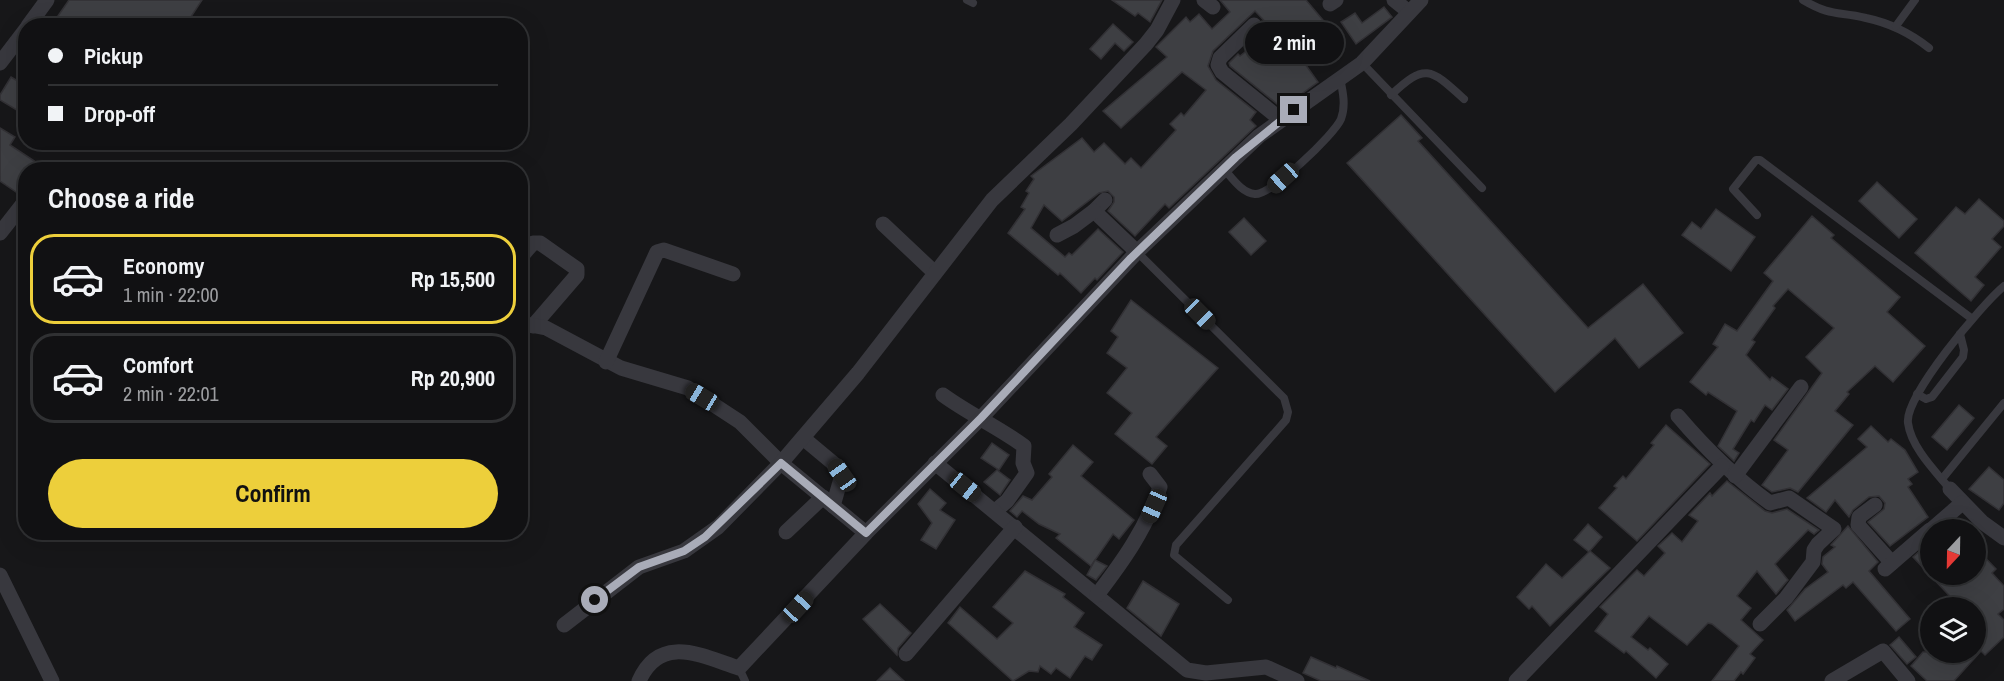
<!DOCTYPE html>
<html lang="en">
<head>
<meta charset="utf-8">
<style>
  body { margin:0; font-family:"Archivo Narrow",sans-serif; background:#1e1f21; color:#f1f3f6; height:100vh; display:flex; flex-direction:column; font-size:22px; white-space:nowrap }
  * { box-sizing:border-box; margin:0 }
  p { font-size:20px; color:#9c9da0 }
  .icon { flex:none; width:33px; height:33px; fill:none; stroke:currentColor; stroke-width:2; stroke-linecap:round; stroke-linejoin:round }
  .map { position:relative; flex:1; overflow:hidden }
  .panel { position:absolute; left:18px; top:162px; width:510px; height:378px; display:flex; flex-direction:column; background:#111113; border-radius:24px; box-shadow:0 6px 24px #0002,0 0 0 2px #303133 }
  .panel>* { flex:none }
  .top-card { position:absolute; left:18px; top:18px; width:510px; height:132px; border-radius:24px; box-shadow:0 6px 24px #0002,0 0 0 2px #303133; display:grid; align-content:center; height:132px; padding:0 30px; background:#111113 }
  .needle { width:39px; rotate:202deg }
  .fabs { position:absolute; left:1920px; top:519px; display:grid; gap:12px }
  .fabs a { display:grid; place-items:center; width:66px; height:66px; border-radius:50%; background:#111113; box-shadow:0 6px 24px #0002,0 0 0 2px #303133; font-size:30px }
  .end { position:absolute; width:27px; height:27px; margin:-14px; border:8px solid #a9acb8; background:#111; box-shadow:0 0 0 3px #111 }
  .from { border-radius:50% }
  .bubble { position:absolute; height:42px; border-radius:21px; background:#111113; box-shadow:0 6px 24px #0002,0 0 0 2px #303133; font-size:20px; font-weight:800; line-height:42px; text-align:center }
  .car { position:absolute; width:18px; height:36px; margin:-18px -9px; border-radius:8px; box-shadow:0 0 4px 2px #0007; background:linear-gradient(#222 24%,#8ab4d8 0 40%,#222 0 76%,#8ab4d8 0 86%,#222 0) }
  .top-card b { display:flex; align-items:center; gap:21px; height:57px; font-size:22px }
  .top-card b+b { border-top:2px solid #303133 }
  .top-card i { width:15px; height:15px; background:#f1f3f6 }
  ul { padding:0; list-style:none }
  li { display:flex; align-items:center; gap:18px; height:90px; margin:0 12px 9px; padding:0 18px; border:3px solid #303133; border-radius:24px }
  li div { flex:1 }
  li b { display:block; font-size:22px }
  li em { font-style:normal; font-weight:800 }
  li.on { border-color:#edcf3b }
  li>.icon { width:54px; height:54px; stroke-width:1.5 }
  h2 { padding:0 30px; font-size:27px; line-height:72px }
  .action { display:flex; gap:12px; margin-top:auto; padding:12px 30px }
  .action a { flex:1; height:69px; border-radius:36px; background:#edcf3b; color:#111; font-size:24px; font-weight:800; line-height:69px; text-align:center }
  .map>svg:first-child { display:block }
  .building { fill:#3e3f43; stroke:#323135; stroke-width:1.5 }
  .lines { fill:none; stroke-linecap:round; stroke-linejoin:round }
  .lane { stroke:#38383e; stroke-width:8 }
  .street { stroke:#38383e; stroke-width:15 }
  .route { stroke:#a9acb8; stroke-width:8 }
</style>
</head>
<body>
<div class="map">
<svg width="2004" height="681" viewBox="0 0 2004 681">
  <rect width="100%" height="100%" fill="#171719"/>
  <!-- building -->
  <g class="building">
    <path d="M69 0H202L185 26H51Z"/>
    <path d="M1112 0H1162L1150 22 1138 13 1135 16Z"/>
    <path d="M1220 0H1306L1333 32 1309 52 1311 54 1303 61 1318 82 1282 108 1230 66 1229 63 1238 54 1240 56 1273 30 1255 11 1213 51 1208 66 1216 80 1256 112 1250 120 1256 126 1169 208 1165 204 1135 236 1108 211 1114 202V197L1108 191 1099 193 1062 221 1044 205 1031 228 1065 257 1069 253 1072 255 1098 229 1123 252 1097 280 1095 278 1081 293 1060 273 1058 275 1008 233 1025 209 1021 207 1029 193 1026 191 1034 179 1031 176 1082 138 1094 152 1104 143 1125 164 1131 158 1141 168 1176 130 1170 124 1181 113 1184 116 1206 90 1182 72 1121 128 1103 111 1167 57 1156 47 1186 17 1190 22 1199 14 1212 29 1230 12Z"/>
    <path d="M1384 7 1392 17 1356 44 1341 22 1355 13 1362 23Z"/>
    <path d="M1113 24 1133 42 1124 51 1115 43 1101 59 1090 49Z"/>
    <path d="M11 77 26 86V103L20 112 0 100V95Z"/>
    <path d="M1401 115 1422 138 1418 141 1588 328 1643 284 1683 333 1639 368 1615 338 1555 392 1347 163Z"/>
    <path d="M0 128 15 137 10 145 48 170H26V183L19 194 0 181Z"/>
    <path d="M1877 182 1917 219 1899 238 1859 201Z"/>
    <path d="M1979 199 2004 221V226L1992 239 2001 247 1975 277 1984 285 1971 301 1915 253 1956 207 1965 214Z"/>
    <path d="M1716 209 1755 237 1731 271 1682 235 1692 222 1701 229Z"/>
    <path d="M1812 216 1834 235 1831 238 1900 297 1887 312 1925 346 1893 382 1875 366 1847 392 1849 394 1835 411 1853 425 1798 492 1790 488 1772 492 1762 485 1788 450 1774 440 1822 373 1806 357 1834 328 1788 289 1773 306 1775 308 1752 340 1755 342 1746 355 1770 380 1772 377 1788 389 1772 410 1765 405 1754 422 1751 420 1733 449 1739 453 1734 461 1718 446 1737 411 1708 392 1706 395 1690 382 1718 347 1713 344 1725 324 1737 331 1773 281 1764 273Z"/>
    <path d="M1244 218 1266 241 1251 255 1229 232Z"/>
    <path d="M1131 300 1218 368 1156 437 1167 446 1152 464 1115 434 1132 413 1107 393 1127 368 1107 353 1118 337 1111 331Z"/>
    <path d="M1959 405 1974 418 1947 450 1932 437Z"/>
    <path d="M1666 425 1710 464 1637 541 1599 508 1617 488 1614 486 1623 476 1626 479 1654 445 1651 443Z"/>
    <path d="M1871 426 1888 442 1891 439 1905 450 1918 472 1908 479 1912 484 1908 487 1928 517 1890 546 1868 522 1884 509 1885 503 1879 496 1869 497 1853 510 1849 517 1835 500 1826 512 1807 498 1867 447 1858 439Z"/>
    <path d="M992 443 1009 455 999 470 981 458Z"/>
    <path d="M1073 445 1093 462 1081 476 1134 520 1119 539 1113 534 1091 566 1056 538 1060 534 1039 524 1022 511 1017 517 1010 511 1023 496 1032 500 1052 477 1049 474Z"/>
    <path d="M1989 467 2004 480V503L1999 510 1969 489Z"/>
    <path d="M997 470 1010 480 1000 495 984 482Z"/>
    <path d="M1727 481 1765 511 1772 513 1787 509 1819 530 1814 534 1808 530 1775 564 1788 580 1776 594 1757 571 1737 596 1751 608 1741 620 1763 640 1750 654 1755 658 1743 674 1741 672 1734 681H1712L1739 646 1712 624 1708 623 1687 645 1649 616 1631 637 1648 650 1650 648 1668 664 1656 678 1626 651 1624 653 1595 631 1608 614 1600 607 1637 570 1644 576 1665 553 1658 546 1672 533 1682 542 1698 521 1689 515 1710 493 1712 496Z"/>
    <path d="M930 489 946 503 940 510 955 520 936 549 921 540 932 523 918 504Z"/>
    <path d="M1588 524 1602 537 1589 552 1574 540Z"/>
    <path d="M1848 526 1878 562 1869 571 1910 619 1896 631 1853 582 1846 588 1843 585 1795 621 1787 610 1805 589 1828 572 1822 564 1823 557 1835 547 1831 545Z"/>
    <path d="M1930 542V574H1976V548L1996 569 1992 573 2004 586V609L1998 614 2004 620V637L1985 655 1981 651 1954 681H1927L1911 666 1923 652H1976V608H1961L1913 557Z"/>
    <path d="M1590 551 1610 568 1550 626 1532 606 1529 609 1517 597 1546 564 1562 578Z"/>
    <path d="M1095 560 1107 566 1096 580 1087 575Z"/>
    <path d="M1025 571 1065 594 1063 597 1084 613 1074 627 1102 645 1092 660 1085 656 1070 678 1056 668 1051 674 1040 666 1038 672 1029 671 1013 681 948 623 960 607 997 639 1013 623 993 607Z"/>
    <path d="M1143 581 1179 604 1161 636 1127 608Z"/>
    <path d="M880 604 911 633 898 648 897 655 863 619Z"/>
    <path d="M1899 637 1916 657 1907 664 1890 645Z"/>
    <path d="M1311 657 1336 668 1337 666 1370 681H1321L1303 673Z"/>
    <path d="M890 668 904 681H877Z"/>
  </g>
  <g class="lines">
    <!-- lane -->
    <g class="lane">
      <path d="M967 0 973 3"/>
      <path d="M1803 0C1832 17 1837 11 1866 18 1890 23 1910 33 1929 48"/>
      <path d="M1896 26 1915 0"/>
      <path d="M1362 63 1482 188"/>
      <path d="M1391 95C1425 63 1430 68 1464 99"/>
      <path d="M1224 169C1232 178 1242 193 1255 194 1270 196 1335 134 1341 119 1346 106 1343 92 1340 78"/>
      <path d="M1757 215 1733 189 1756 160H1760L1971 318"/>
      <path d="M1137 252 1284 398 1288 412 1286 420 1176 545 1174 555 1228 600"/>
      <path d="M1917 394 1926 399 1932 397 1963 357 1964 350 1960 334"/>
      <path d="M1942 479 2004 403"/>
      <path d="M1950 489C1935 471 1911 447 1908 423 1904 397 1982 304 2004 286"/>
      <path d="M739 668 745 681"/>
    </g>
    <!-- street -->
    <g class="street">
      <path d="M1204 0 1213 7"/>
      <path d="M1394 0 1409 12"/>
      <path d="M1330 4 1336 0"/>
      <path d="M1254 25 1220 58 1218 65 1222 72 1280 119"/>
      <path d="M28 26 47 0"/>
      <path d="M0 63 26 29"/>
      <path d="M1105 200 1094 211 1137 252"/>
      <path d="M883 224 935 273"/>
      <path d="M0 233 26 200"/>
      <path d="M1057 235 1074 226 1094 211"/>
      <path d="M520 258 533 243H540L577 269V275L533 326"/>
      <path d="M520 323 546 328 621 368 688 388 740 422 781 463 866 533"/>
      <path d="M606 362 657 252 664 250 733 274"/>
      <path d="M943 395C969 414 998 427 1024 446L1023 463 1027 473 1007 501 995 511"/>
      <path d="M1678 416C1706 449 1734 477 1770 503L1789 498 1834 529 1818 544 1814 550 1813 562 1786 598 1760 624"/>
      <path d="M803 438 833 463 842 475 833 506"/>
      <path d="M935 463 1187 670 1206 673 1266 667 1297 681"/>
      <path d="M1735 476 1801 387"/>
      <path d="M1950 489 1982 522 2004 538"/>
      <path d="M1875 505 1859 517 1858 525 1892 563"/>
      <path d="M1931 530 1962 503"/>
      <path d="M786 532 823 497"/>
      <path d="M1885 569 1930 530"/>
      <path d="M0 575 52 681"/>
      <path d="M1097 595C1123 561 1146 529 1160 487L1150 474"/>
      <path d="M564 625 639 567 684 551 718 527 781 463 858 373 992 200 1071 124 1146 44 1157 30 1173 0"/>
      <path d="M906 654 1015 527"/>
      <path d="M639 681C660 633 702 656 739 668L866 533 981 418 1137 252 1259 136 1362 63 1421 0"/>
      <path d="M1516 681 1722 466"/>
      <path d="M1832 681 1883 651 1908 681"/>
    </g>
  </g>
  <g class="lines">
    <!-- route -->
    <path class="route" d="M595 600 639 567 684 551 705 537 781 463 866 533 981 418 1130 259 1236 157 1294 110"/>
  </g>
</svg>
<div class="fabs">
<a><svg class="needle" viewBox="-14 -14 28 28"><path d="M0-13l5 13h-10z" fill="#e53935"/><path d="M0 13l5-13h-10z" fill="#9c9da0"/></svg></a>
<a><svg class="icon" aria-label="layers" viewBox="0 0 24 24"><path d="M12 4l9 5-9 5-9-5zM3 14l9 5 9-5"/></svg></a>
</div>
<i class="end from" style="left:595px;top:600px"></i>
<i class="end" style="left:1294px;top:110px"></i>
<div class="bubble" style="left:1245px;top:22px;width:99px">2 min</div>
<i class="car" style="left:1283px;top:178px;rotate:228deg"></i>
<i class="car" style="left:1200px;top:314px;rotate:135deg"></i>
<i class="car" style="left:702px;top:397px;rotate:301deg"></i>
<i class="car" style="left:842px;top:475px;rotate:325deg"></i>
<i class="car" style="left:965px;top:487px;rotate:129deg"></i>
<i class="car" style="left:1154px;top:506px;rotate:204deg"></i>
<i class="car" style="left:798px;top:607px;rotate:43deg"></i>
<div class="top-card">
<b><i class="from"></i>Pickup</b>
<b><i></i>Drop-off</b>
</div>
<section class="panel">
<h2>Choose a ride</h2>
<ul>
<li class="on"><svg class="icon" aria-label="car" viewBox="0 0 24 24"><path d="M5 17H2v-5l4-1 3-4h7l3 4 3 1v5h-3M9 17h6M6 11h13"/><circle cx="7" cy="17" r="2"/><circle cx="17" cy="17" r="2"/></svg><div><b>Economy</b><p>1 min · 22:00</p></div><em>Rp 15,500</em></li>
<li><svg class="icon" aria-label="car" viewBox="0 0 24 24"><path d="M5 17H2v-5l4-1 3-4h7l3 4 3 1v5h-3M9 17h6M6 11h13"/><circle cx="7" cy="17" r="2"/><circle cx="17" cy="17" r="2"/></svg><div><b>Comfort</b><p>2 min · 22:01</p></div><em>Rp 20,900</em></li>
</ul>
<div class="action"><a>Confirm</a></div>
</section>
</div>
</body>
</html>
